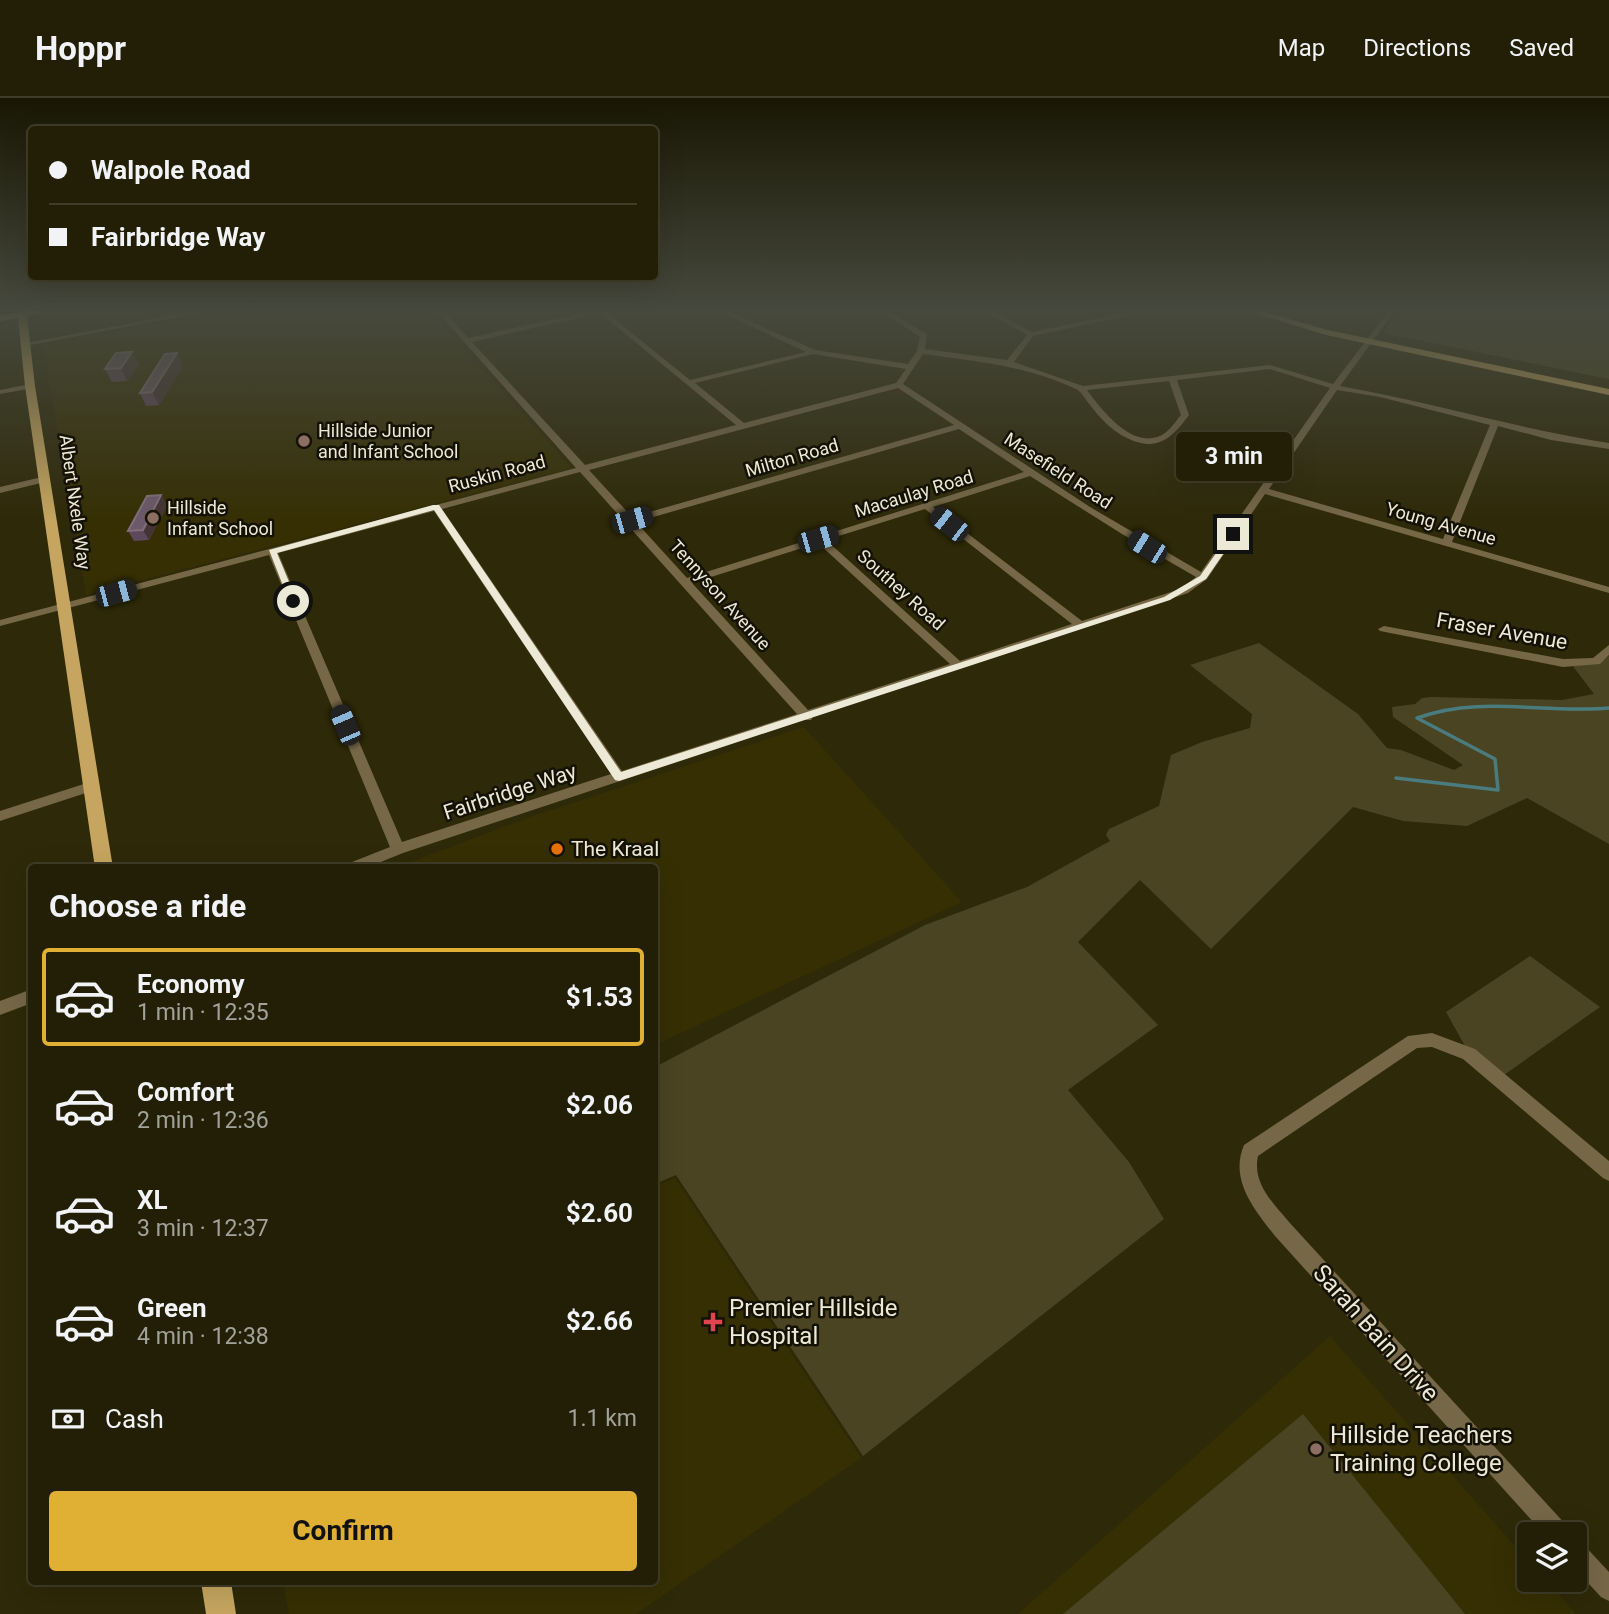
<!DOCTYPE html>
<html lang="en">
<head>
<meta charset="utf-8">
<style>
  body { margin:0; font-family:Roboto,sans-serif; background:#2e2c14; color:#f1f3f6; height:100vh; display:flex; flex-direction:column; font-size:26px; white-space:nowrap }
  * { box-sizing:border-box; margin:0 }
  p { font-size:23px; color:#a2a29b }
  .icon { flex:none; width:38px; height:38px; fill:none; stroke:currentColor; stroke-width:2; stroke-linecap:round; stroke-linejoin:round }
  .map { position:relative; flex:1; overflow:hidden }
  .drawer { position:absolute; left:28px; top:766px; width:630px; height:721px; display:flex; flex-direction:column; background:#221f06; border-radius:7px; box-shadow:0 7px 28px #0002,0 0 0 2px #3f3d28 }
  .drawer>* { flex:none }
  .top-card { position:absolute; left:28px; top:28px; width:630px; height:154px; border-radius:7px; box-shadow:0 7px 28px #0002,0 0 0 2px #3f3d28; display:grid; align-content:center; height:154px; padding:0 21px; background:#221f06 }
  .tools { position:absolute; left:1517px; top:1424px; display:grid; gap:14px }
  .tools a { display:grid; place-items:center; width:70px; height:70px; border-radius:7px; background:#221f06; box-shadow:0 7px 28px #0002,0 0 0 2px #3f3d28; font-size:35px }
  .end { position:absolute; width:32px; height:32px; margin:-16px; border:9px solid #ece9d7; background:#111; box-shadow:0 0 0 4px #111 }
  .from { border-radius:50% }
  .bubble { position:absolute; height:49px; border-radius:7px; background:#221f06; box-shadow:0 7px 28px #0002,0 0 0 2px #3f3d28; font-size:23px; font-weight:700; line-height:49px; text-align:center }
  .car { position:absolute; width:21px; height:42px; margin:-21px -10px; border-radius:9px; box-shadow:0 0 5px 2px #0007; background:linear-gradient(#222 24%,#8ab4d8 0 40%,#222 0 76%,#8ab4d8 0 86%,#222 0) }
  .top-card b { display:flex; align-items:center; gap:24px; height:66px; font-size:26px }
  .top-card b+b { border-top:2px solid #3f3d28 }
  .top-card i { width:18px; height:18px; background:#f1f3f6 }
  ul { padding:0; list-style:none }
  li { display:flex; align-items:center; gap:21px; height:98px; margin:0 14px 10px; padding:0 7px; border:4px solid transparent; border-radius:7px }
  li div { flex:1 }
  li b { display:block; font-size:26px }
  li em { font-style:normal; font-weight:700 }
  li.on { border-color:#dfb034 }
  li>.icon { width:63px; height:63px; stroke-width:1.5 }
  h2 { padding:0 21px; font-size:32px; line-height:84px }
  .pay { display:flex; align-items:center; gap:18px; height:77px; padding:0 21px; font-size:26px }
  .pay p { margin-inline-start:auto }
  .button { display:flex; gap:14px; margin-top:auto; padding:14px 21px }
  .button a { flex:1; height:80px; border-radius:7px; background:#dfb034; color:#111; font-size:28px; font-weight:700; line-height:80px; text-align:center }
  header { display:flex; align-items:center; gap:42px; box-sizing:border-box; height:98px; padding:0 35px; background:#221f06; border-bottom:2px solid #3f3d28 }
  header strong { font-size:33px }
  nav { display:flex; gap:38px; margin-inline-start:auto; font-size:24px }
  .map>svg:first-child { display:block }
  .built { fill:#362f04 }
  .green { fill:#4a4422 }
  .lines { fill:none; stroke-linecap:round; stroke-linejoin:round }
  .stream { stroke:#4a7b7f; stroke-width:3.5 }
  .minor { fill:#766747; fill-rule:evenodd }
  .major { fill:#c5a55f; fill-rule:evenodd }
  .wall { fill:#5d475b }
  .shaded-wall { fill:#443434 }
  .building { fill:#6c5969; stroke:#806f7a; stroke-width:2 }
  .route { fill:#ece9d7 }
  .education-dot { fill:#8d6e63; stroke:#141105; stroke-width:2.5 }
  .food-dot { fill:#e8710a; stroke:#141105; stroke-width:2.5 }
  .health-dot { fill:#e0444e; stroke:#141105; stroke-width:2.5 }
  .labels { text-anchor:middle; stroke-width:5; stroke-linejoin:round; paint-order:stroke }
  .far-poi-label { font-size:18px; fill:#ece9d7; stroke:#141105; text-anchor:start }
  .far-street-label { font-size:18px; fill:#ece9d7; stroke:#141105 }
  .street-label { font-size:21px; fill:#ece9d7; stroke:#141105 }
  .poi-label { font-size:21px; fill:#ece9d7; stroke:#141105; text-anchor:start }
  .near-poi-label { font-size:24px; fill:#ece9d7; stroke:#141105; text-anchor:start }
  .near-street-label { font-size:24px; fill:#ece9d7; stroke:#141105 }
</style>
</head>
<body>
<header>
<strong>Hoppr</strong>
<nav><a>Map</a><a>Directions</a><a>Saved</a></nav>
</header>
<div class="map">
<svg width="1609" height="1516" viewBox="0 0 1609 1516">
  <rect width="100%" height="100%" fill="#2e2908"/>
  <!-- built -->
  <g class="built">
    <path d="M234 211H428L572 370 86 497 43 246Z"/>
    <path d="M804 629 962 804 655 947 654 770H395L530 719Z"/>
    <path d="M675 1080 861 1360 636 1516H289L283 1484H654L655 1088Z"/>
    <path d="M1330 1238 1529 1464 1530 1482H1546L1576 1516H1018Z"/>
  </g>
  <!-- green -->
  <g class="green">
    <path d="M1400 211H1609V281L1383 235Z"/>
    <path d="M1259 545 1358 616 1387 650 1401 652 1454 672 1463 667 1393 619 1392 609 1415 606 1422 600 1432 599 1562 602 1594 596 1572 567 1599 565 1609 558V746L1527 700 1467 728 1403 723 1353 709 1211 851 1140 782 1078 844 1158 927 1068 992 1129 1064 1164 1121 863 1358 676 1077 655 1086V969L925 827 1027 789 1110 743 1106 737 1109 731 1159 708 1171 657 1202 644 1250 630 1252 616 1190 567Z"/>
    <path d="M1530 858 1600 909 1504 977 1465 948 1446 914Z"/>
    <path d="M1303 1316 1465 1516H1063Z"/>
  </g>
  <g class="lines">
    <!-- stream -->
    <path class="stream" d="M1396 680 1498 692 1495 661 1417 620C1481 597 1543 616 1609 610"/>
    <!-- minor -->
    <g class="minor">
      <path d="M207 211H221L25 248 21 246Z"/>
      <path d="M435 211H442L468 240 601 211H632L629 213 607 215 690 282 806 254 715 211H723L815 252 908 266 917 253 920 239 877 211H884L927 236 925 251 1007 262 1027 237 981 211H989L1032 234 1145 211H1157L1033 238 1014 264 1083 288 1270 267 1333 286 1390 211H1396L1340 288C1431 304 1518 331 1609 345V351L1551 342 1498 328 1452 444 1609 489V495L1265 396 1207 481 1188 495 813 619 811 622H804L403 755 366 770H345L347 766 390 749 269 457 0 528V522L576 370ZM600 215 736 327 585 367 472 244ZM813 256 906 271 896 285 744 325 695 285ZM923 256C975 263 1028 268 1076 291 1082 294 1085 301 1090 307 1103 324 1119 340 1141 345 1164 350 1177 333 1189 317L1177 282 1270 271 1330 290 1201 474 1090 409 903 286ZM1169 283 1181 317C1174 325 1168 336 1157 339 1129 348 1101 311 1087 292ZM898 290 954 327 632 419 589 372ZM1337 292 1380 299 1490 327 1443 441 1269 391ZM959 331 1024 374 687 480 636 424ZM580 374 797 616 622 673 442 411ZM1030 378 1122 436 1196 479 1180 491 1082 523 933 409ZM925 411 1072 526 960 563 826 442ZM434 413 611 676 402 744 278 455ZM818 445 950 566 808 612 692 485Z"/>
      <path d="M30 286 34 288 33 290 0 296V292Z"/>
      <path d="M46 378 49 379V383L0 395V389Z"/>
      <path d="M1384 528 1563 561 1593 560 1609 547V557L1600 566 1563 569 1380 533 1378 531Z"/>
      <path d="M90 684 95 686 97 689 95 692 0 723V713Z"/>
      <path d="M32 891V905L0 917V903Z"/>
      <path d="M1432 935 1475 951 1609 1063V1083L1603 1080 1463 961 1432 949 1417 950 1258 1058C1252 1085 1273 1105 1289 1124L1568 1429 1571 1437H1545L1275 1138C1255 1112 1229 1082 1244 1047L1408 938Z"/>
      <path d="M1575 1443 1583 1446 1609 1474V1503L1601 1499 1575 1471Z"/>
    </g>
    <!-- major -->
    <g class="major">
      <path d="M18 211H26L27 213 61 211 27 218 35 288 113 770H95L25 288 18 220 0 223V217L18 215Z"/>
      <path d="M1241 211H1254L1328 232 1609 291V297L1326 237Z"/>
      <path d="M201 1484H231L236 1516H206Z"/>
    </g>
  </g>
  <!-- wall -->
  <g class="wall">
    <path d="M139 267 127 283 112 284 105 271Z"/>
    <path d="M183 268 159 307 146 308 140 295Z"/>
    <path d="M161 397 167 408 149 442 134 443 128 433Z"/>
  </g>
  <!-- shaded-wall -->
  <g class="shaded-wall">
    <path d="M132 254 139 267 127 283 121 270Z"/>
    <path d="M177 255 183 268 159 307 152 294Z"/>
    <path d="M161 397 167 408 149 442 143 432Z"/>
  </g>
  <!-- building -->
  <g class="building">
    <path d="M132 254 121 270 105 271 116 255Z"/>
    <path d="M177 255 152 294 140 295 165 256Z"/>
    <path d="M161 397 143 432 128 433 147 398Z"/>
  </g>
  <!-- sky -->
  <linearGradient id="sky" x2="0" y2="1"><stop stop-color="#191704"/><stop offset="0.5" stop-color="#46493d"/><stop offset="1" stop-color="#46493d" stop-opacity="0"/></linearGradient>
  <rect width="1609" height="423" fill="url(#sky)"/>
  <!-- route -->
  <path class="route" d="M433 407H439L621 674 1164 499 1200 478 1231 434 1237 436 1206 481 1170 502 619 683 615 682 434 412 277 455 297 503 293 506 289 503 269 452Z"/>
  <!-- markers -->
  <g class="education-dot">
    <circle cx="304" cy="343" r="7"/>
    <circle cx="153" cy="420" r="7"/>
    <circle cx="1316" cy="1351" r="7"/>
  </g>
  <circle class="food-dot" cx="557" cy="751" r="7"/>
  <path class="health-dot" d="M709.5 1213.5h7v7h7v7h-7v7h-7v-7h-7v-7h7z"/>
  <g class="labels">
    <!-- far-poi labels -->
    <g class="far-poi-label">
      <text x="318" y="339">Hillside Junior<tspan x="318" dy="21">and Infant School</tspan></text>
      <text x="167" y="416">Hillside<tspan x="167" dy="21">Infant School</tspan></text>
    </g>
    <!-- far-street labels -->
    <g class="far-street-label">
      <text transform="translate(792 360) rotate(-16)" y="6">Milton Road</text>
      <text transform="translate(1058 373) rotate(33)" y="6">Masefield Road</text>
      <text transform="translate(497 376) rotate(-15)" y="6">Ruskin Road</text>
      <text transform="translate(914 396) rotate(-17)" y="6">Macaulay Road</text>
      <text transform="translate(75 404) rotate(82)" y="6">Albert Nxele Way</text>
      <text transform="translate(1441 426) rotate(16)" y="6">Young Avenue</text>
      <text transform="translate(901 492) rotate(42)" y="6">Southey Road</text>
      <text transform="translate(720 497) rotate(48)" y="6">Tennyson Avenue</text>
    </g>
    <!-- street labels -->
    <g class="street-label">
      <text transform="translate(1502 533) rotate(10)" y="7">Fraser Avenue</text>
      <text transform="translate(510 694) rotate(-18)" y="7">Fairbridge Way</text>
    </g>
    <!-- poi labels -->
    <g class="poi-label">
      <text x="571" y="758">The Kraal</text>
    </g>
    <!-- near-poi labels -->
    <g class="near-poi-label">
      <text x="729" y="1218">Premier Hillside<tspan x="729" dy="28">Hospital</tspan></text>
      <text x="1330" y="1345">Hillside Teachers<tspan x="1330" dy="28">Training College</tspan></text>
    </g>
    <!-- near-street labels -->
    <g class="near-street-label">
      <text transform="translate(1376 1235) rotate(48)" y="8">Sarah Bain Drive</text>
    </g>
  </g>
</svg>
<div class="tools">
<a><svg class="icon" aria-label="layers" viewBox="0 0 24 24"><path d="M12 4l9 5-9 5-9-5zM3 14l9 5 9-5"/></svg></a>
</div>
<i class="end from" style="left:293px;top:503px"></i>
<i class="end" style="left:1233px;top:436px"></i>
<div class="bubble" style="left:1176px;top:334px;width:116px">3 min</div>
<i class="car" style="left:632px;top:422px;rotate:74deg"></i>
<i class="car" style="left:949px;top:426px;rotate:308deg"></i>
<i class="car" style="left:818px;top:441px;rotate:74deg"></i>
<i class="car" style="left:1147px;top:449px;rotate:302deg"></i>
<i class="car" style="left:116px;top:495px;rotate:75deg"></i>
<i class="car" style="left:345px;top:627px;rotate:337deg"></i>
<div class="top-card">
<b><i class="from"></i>Walpole Road</b>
<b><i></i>Fairbridge Way</b>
</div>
<section class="drawer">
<h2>Choose a ride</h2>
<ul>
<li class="on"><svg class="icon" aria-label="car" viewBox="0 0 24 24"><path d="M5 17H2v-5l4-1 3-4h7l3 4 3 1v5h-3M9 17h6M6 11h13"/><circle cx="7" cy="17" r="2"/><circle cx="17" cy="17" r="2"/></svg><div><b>Economy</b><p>1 min · 12:35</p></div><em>$1.53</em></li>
<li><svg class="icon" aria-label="car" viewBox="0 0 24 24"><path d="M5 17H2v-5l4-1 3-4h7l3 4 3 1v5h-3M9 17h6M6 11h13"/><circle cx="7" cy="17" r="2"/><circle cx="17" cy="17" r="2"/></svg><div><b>Comfort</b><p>2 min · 12:36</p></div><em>$2.06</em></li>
<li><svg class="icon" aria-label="car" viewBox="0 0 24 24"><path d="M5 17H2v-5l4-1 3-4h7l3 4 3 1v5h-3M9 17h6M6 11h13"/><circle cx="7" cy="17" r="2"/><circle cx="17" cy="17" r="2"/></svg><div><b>XL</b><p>3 min · 12:37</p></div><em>$2.60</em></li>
<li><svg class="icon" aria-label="car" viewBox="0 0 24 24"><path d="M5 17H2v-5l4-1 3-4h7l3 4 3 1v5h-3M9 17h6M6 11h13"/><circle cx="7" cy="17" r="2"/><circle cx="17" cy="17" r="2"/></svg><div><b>Green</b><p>4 min · 12:38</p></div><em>$2.66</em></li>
</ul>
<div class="pay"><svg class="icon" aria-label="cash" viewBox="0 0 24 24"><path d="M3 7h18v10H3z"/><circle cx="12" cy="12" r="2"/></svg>Cash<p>1.1 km</p></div>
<div class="button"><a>Confirm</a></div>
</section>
</div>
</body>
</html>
